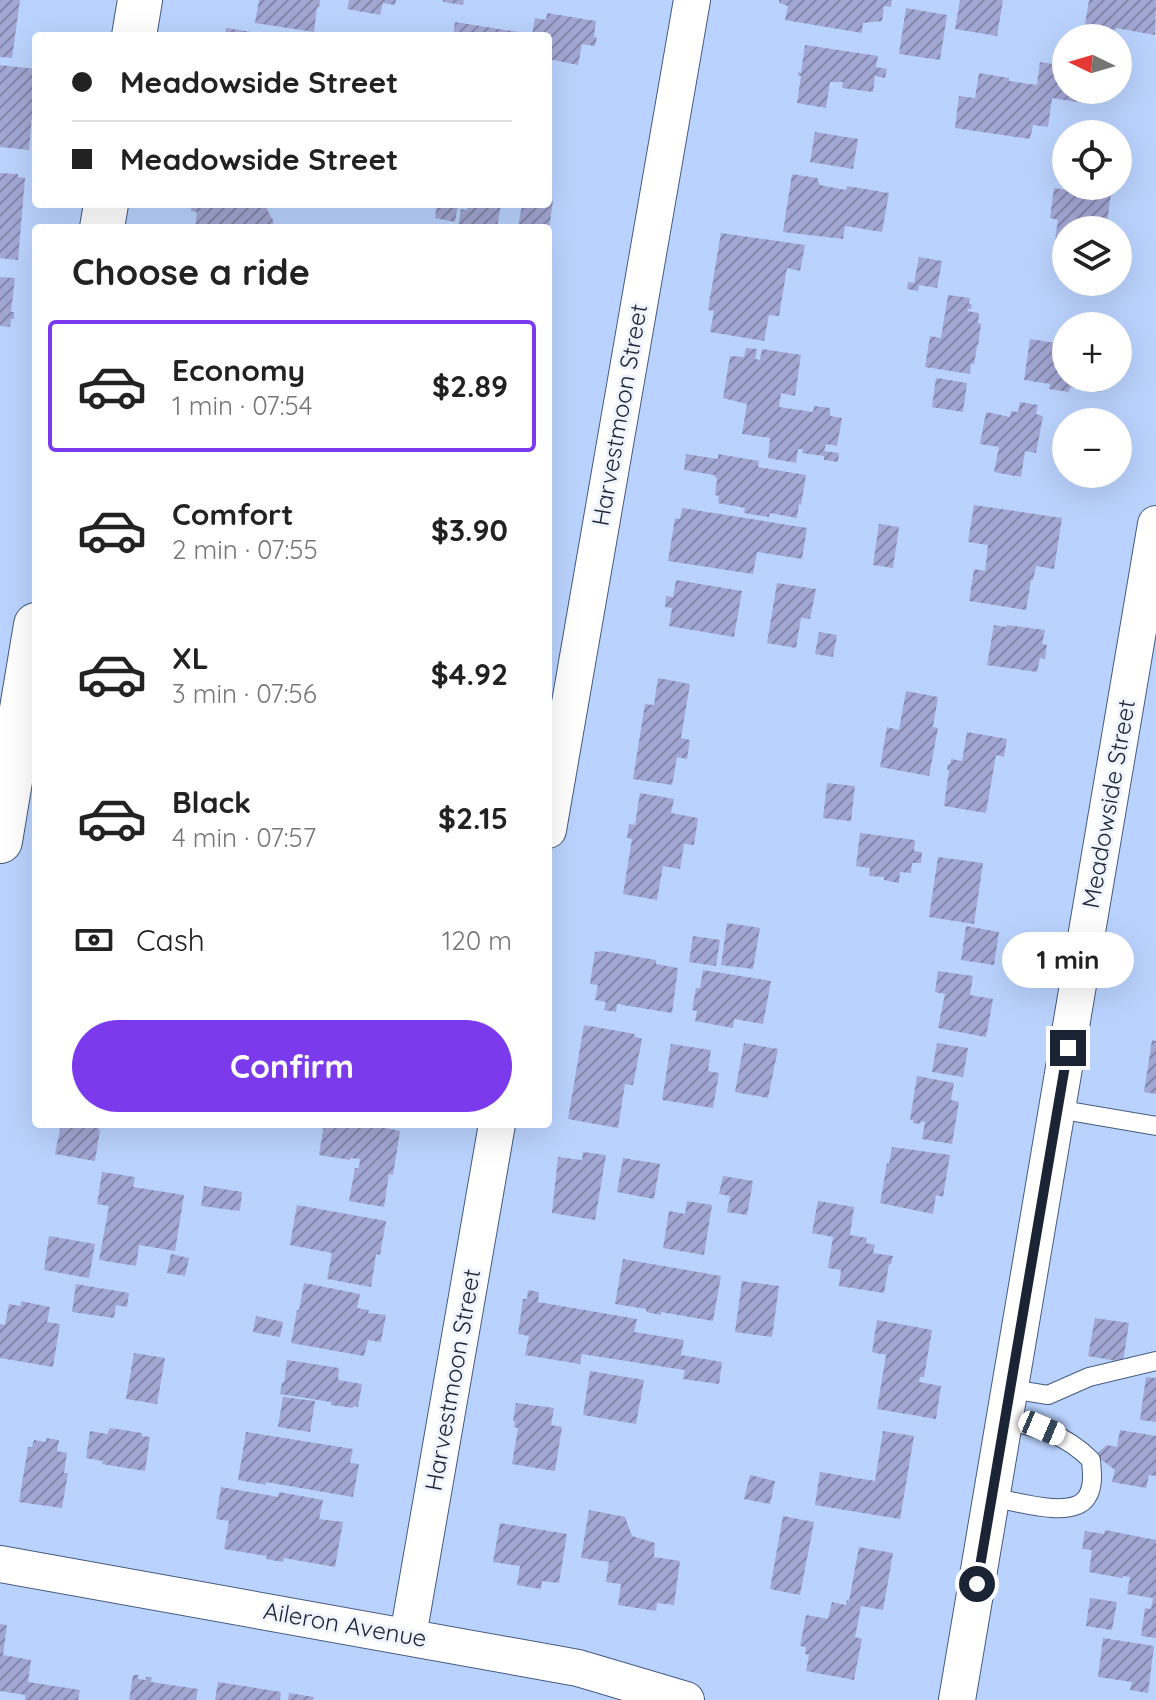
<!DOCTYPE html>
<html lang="en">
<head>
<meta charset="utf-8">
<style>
  body { margin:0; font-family:Quicksand,sans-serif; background:#f2f2f2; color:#222; height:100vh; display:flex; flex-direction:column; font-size:30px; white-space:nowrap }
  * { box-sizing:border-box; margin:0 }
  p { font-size:26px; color:#767676 }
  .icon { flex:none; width:44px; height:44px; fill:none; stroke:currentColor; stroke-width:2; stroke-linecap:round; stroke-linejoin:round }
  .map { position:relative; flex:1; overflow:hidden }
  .sheet { position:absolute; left:32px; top:224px; width:520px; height:904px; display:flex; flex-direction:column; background:#fff; border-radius:8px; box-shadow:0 8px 32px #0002 }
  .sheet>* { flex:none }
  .top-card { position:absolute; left:32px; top:32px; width:520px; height:176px; border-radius:8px; box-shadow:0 8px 32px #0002; display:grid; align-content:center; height:176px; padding:0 40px; background:#fff }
  .needle { width:52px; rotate:275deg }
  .controls { position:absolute; left:1052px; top:24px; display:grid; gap:16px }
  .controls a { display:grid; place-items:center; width:80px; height:80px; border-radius:50%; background:#fff; box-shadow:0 8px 32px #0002; font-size:40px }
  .end { position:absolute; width:36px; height:36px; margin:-18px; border:10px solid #1b2434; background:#fff; box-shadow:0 0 0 4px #fff }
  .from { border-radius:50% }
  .bubble { position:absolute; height:56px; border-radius:28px; background:#fff; box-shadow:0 8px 32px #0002; font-size:26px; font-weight:800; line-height:56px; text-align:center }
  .car { position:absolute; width:24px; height:48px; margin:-24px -12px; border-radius:10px; box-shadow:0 0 6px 2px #0007; background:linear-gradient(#fff 24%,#345 0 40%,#fff 0 76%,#345 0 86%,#fff 0) }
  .top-card b { display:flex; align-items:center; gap:28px; height:76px; font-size:30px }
  .top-card b+b { border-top:2px solid #e0e0e0 }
  .top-card i { width:20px; height:20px; background:#222 }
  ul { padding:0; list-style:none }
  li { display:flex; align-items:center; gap:24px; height:132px; margin:0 16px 12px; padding:0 24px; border:4px solid transparent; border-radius:8px }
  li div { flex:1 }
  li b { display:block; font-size:30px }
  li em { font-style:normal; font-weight:800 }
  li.current { border-color:#7c3aed }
  li>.icon { width:72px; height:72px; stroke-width:1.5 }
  h2 { padding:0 40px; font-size:36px; line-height:96px }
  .pay { display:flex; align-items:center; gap:20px; height:88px; padding:0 40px; font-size:30px }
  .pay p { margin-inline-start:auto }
  .button { display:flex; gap:16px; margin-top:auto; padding:16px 40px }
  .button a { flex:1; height:92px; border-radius:48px; background:#7c3aed; color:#fff; font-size:32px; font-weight:800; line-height:92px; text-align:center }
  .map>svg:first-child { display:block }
  .building { fill:url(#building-hatch) }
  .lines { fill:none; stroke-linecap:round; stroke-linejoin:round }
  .service-casing { stroke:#455a7f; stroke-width:20 }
  .minor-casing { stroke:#455a7f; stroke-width:38 }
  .tertiary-casing { stroke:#455a7f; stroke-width:46 }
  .service { stroke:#fff; stroke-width:18 }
  .minor { stroke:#fff; stroke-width:36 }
  .tertiary { stroke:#fff; stroke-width:44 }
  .route { stroke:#1b2434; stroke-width:10 }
  .labels { text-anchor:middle; stroke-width:6; stroke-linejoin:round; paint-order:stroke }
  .street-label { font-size:24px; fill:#1b2434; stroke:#eef3fc }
</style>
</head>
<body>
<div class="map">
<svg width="1156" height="1700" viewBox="0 0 1156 1700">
  <defs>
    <pattern id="building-hatch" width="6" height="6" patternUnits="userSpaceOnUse" patternTransform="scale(2)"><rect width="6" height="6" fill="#a2a6d3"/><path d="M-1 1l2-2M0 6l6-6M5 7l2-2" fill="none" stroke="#8387ac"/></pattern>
  </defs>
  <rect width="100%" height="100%" fill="#bad3fe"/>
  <!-- building -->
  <g class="building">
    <path d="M0 0H20L12 58 0 57Z"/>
    <path d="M259 0H320L319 7H317L314 32 255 23Z"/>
    <path d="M349 0H396L395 5 383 3 380 15 347 9Z"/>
    <path d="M443 0H464L463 5 443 2Z"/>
    <path d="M779 0H892L891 7 884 6 882 21 863 23 862 33 785 20 788 6 779 3Z"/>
    <path d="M960 0H1003L997 36 955 29Z"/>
    <path d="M1089 0H1156L1155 35 1116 28 1114 36 1084 31Z"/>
    <path d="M906 8 947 15 940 60 899 54Z"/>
    <path d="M547 13 596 21 594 37H597L595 46 582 44 578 65 548 59V36L532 35 535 18 546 20Z"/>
    <path d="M455 22 525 33V36H453Z"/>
    <path d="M226 28 264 34V36H225Z"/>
    <path d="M805 45 878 56 876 67 887 69 885 78 875 76 873 92 842 88 843 82H830L826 108 797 103 801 76 798 75V72L801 73Z"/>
    <path d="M1040 62 1066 66V90H1085L1083 103 1052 98 1048 127 1033 125 1030 139 955 128 959 96 975 98 979 73 1009 78V81L1037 85Z"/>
    <path d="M0 65 36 69 29 150 0 147Z"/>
    <path d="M815 132 858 139 853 169 810 162Z"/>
    <path d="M0 173 18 174V177L25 178 18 260 0 258Z"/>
    <path d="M792 174 817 178 820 185 830 187 846 190 847 186 889 193 882 232 845 226 843 239 783 232Z"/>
    <path d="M1080 186H1112L1106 230H1066V240L1055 239 1058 220 1050 218 1054 188 1079 192Z"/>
    <path d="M548 200 553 201 549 228H518L522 204H548Z"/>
    <path d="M192 204H268L267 210 273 220V228H195L197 212 191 211Z"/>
    <path d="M437 204H458L455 222 435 218Z"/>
    <path d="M468 204H501L497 228H458L461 209 467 210Z"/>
    <path d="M721 233 805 245 800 271 787 268 779 316 769 315 764 341 710 332 714 311 708 310Z"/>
    <path d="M919 257 942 261 937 288 919 285 918 291 907 289 908 282 914 283Z"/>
    <path d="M0 277 15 278 11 312H14V319H11L10 327 0 326Z"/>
    <path d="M948 295 970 298 969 304H972L971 309H968L967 311 979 313 978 323 981 324 978 346 976 345 977 347 974 364H971L970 374 925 367 930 336 941 338Z"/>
    <path d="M1030 339 1055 343V340L1061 341V344H1066V378H1103L1101 392 1070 387 1069 392 1049 389 1050 384 1024 380Z"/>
    <path d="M746 348 757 349 755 359 760 360 762 349 801 355 795 396 781 393 779 407 813 412 814 406 830 408V416L842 418 837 446 826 444 824 451 839 453 838 462 824 460V456L802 453 803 449H798L796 463 768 458 770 438 742 434 747 404 723 398 730 356 744 357Z"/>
    <path d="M936 378 967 383 963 412 932 407Z"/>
    <path d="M1020 402 1038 405 1036 414 1043 416 1036 453 1025 451 1021 477 994 472 999 447 980 444 986 412 1010 417 1011 411 1018 412Z"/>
    <path d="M686 454 718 459V454L759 461 758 467 806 475 801 505 799 504 797 518 770 513 769 517 744 513 745 508 718 503 719 496 715 495 717 479 714 475 684 470Z"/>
    <path d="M974 505 1062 518 1054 569 1036 566 1033 580H1031L1026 610 969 601 974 569 985 571 988 545 968 542Z"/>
    <path d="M682 508 807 528 802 559 757 552 753 574 668 561 675 518 680 519Z"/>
    <path d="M879 524 899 527 893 568 873 565Z"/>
    <path d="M676 580 742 591 734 637 669 626 672 608 665 607 666 596 673 597Z"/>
    <path d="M777 583 816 589 810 619 801 618 796 648 767 643Z"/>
    <path d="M994 625 1007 627V625L1045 630 1042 644 1047 645 1045 659 1040 658 1037 672 987 665Z"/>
    <path d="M819 632 837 635 833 657 815 654Z"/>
    <path d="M658 678 690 684 681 738 690 740 687 759 677 757 672 785 633 779 645 704 654 705Z"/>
    <path d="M906 691 938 697 933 727 938 728 929 776 880 767 887 727 899 730Z"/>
    <path d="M967 732 1007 739 1004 757 996 755 986 813 944 806 949 770H947L948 764 950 765 951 759 962 761Z"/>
    <path d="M827 783 855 786 851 821 823 818Z"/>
    <path d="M640 793 674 799 671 813 698 818 694 845 684 844 680 869 663 866 657 900 623 894 632 839 627 838 629 824 635 825Z"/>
    <path d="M860 833 915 840 914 851 922 852 921 863H912L911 873 900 872 899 883 884 880V877L869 876 870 868 856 866Z"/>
    <path d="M938 857 983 863 974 924 929 917Z"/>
    <path d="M727 923 760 928 753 969 721 965Z"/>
    <path d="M966 926 999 932 994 965 961 960Z"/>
    <path d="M693 936 720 940 716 966 689 962Z"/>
    <path d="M603 951 656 960V964L678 968 672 1013 617 1004 616 1012 604 1010 606 1002 595 1000 598 985 590 984 595 952Z"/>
    <path d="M703 970 771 981 763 1024 734 1019 733 1028 695 1021 697 1011 692 1010 696 988H700Z"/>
    <path d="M938 971 973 976 970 995 993 999 986 1037 938 1028 945 994 935 992Z"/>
    <path d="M584 1025 635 1034 634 1036 642 1039 633 1085 625 1084 618 1128 568 1119Z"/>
    <path d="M1152 1040 1156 1041V1094L1144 1092Z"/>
    <path d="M744 1043 778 1049 768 1098 735 1092Z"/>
    <path d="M937 1043 968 1048 963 1077 932 1072Z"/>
    <path d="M671 1044 711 1050 708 1071 719 1073 713 1108 662 1100Z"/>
    <path d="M917 1076 954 1083 951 1100 959 1102 952 1144 922 1139 925 1122 921 1121 920 1124 913 1123V1120H910Z"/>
    <path d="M61 1124 98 1128 100 1130 95 1161 55 1154Z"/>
    <path d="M324 1124H366L400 1131 393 1175 389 1174 384 1207 349 1201 355 1168H359L360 1159 350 1158V1160L319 1155Z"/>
    <path d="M892 1147 950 1155 943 1197 936 1195 933 1214 880 1203 887 1163 889 1164Z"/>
    <path d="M583 1152 606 1155 595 1220 552 1213 558 1157 582 1160Z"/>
    <path d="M623 1158 660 1164 654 1199 617 1192Z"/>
    <path d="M102 1172 135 1177 133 1187 184 1195 175 1251 139 1245 136 1266 99 1260 109 1206 97 1204Z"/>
    <path d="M723 1176 753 1181 747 1215 727 1212 730 1196 719 1194Z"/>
    <path d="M204 1186 242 1192 240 1211 201 1206Z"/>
    <path d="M687 1201 712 1205 704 1255 663 1248 669 1211 685 1214Z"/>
    <path d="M818 1201 854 1207 850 1235 867 1238 866 1243 875 1245 873 1253 893 1256 891 1264H889L884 1293 839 1286 841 1270 828 1268 833 1237 812 1233Z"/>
    <path d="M297 1205 386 1221 380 1255 376 1254 371 1287 327 1279 332 1253 290 1245Z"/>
    <path d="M49 1236 95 1244 89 1278 44 1270Z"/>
    <path d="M171 1254 189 1258 185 1276 167 1273Z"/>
    <path d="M623 1259 721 1276 713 1321 661 1312V1315L646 1312V1309L615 1304Z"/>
    <path d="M742 1281 779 1286 772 1337 735 1332Z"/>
    <path d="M304 1283 360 1294 357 1308 369 1310 368 1313 386 1315 381 1342 368 1340 364 1356 291 1343 297 1310H299Z"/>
    <path d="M76 1284 129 1293 127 1307 116 1305 114 1318 72 1312Z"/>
    <path d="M528 1290 539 1292 538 1302 637 1319 634 1332 684 1340 681 1355 722 1362 719 1384 683 1379 685 1370 645 1364 582 1354 580 1364 525 1355 529 1336 518 1334 523 1299H527Z"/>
    <path d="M21 1301 50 1307 47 1322 60 1324 53 1367 0 1358V1324L5 1325 9 1304 21 1306Z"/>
    <path d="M256 1316 283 1322 280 1337 253 1332Z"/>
    <path d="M1095 1318 1129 1323 1123 1362 1088 1356Z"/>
    <path d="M877 1320 932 1330 924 1377H920L919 1382 941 1386 936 1419 877 1409 886 1355 872 1352Z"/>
    <path d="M134 1353 165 1358 157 1404 126 1399Z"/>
    <path d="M287 1360 339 1368 338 1380 362 1384 358 1407 353 1406V1408L331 1405V1402L280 1394 282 1382 284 1383Z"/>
    <path d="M590 1371 644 1380 636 1424 583 1415Z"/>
    <path d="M1146 1377 1156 1378V1422L1140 1420Z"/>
    <path d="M283 1397 315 1401 310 1432 278 1427Z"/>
    <path d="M516 1403 554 1408 551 1425 562 1427 555 1471 512 1464 518 1428 514 1427 515 1421H513Z"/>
    <path d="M110 1428 142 1433V1436L150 1437 145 1471 102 1464 103 1461 86 1458 90 1431 107 1434Z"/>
    <path d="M1120 1430 1156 1436V1476L1149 1475 1146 1488 1112 1482 1115 1470 1095 1455 1107 1445 1117 1447Z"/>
    <path d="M883 1431 914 1436 900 1519 815 1505 820 1472 875 1481Z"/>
    <path d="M246 1432 353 1449 350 1463 359 1464 353 1497 266 1482V1485L238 1480Z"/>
    <path d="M46 1438 59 1440 57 1451 67 1453 64 1473H68L62 1508 19 1502 28 1447H32L34 1440 46 1442Z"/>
    <path d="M750 1475 775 1481 770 1504 744 1499Z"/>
    <path d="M221 1487 278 1497 279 1492 323 1500 319 1519 343 1522 335 1567 284 1558 283 1562 266 1559 267 1556 224 1549 229 1521 216 1519Z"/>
    <path d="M589 1510 625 1517 632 1536 655 1543 654 1557 680 1561 674 1605 657 1603 656 1611 618 1605 621 1584 606 1582 609 1562 581 1558Z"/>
    <path d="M783 1516 814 1522 800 1595 770 1589Z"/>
    <path d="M500 1523 567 1534 559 1583 542 1581 541 1589 517 1585 520 1566 493 1562Z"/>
    <path d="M1105 1530 1156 1540V1638L1141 1636 1145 1608 1151 1609 1153 1598 1127 1594 1130 1577 1123 1576 1122 1578 1089 1572 1092 1550 1082 1549 1085 1531 1104 1534Z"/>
    <path d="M859 1547 893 1553 883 1610 861 1606 855 1637 862 1639 854 1680 806 1671 809 1655 805 1654 806 1647 800 1646 806 1615 828 1619 832 1602 846 1605 847 1600 849 1601Z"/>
    <path d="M1090 1598 1117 1602 1112 1630 1086 1626Z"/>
    <path d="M0 1624 7 1625 3 1655 31 1660 28 1682 80 1690 78 1700H25V1695L0 1691Z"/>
    <path d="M1103 1638 1154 1646 1148 1693 1130 1690 1132 1682 1098 1677Z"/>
    <path d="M133 1675H139L138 1679 146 1680V1677H152L151 1682 198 1689 196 1700H129Z"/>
    <path d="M218 1682 281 1692 280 1700H215Z"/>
    <path d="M289 1693 314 1697 313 1700H288Z"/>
  </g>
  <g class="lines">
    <defs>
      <g id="service">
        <path d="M1057 1109 1156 1126"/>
        <path d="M1010 1389 1048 1395 1089 1377 1156 1361"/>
        <path d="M992 1497C1014 1501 1073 1520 1087 1497 1094 1486 1092 1472 1091 1460 1065 1434 1040 1428 1005 1420"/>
      </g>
      <g id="minor">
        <path d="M548 830 692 0"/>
        <path d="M0 1564 578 1668 686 1700"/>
        <path d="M408 1636 497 1124"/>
        <path d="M957 1700 1156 524"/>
      </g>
      <g id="tertiary">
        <path d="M134 36 140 0"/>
        <path d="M102 228 106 204"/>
        <path d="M0 841 36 625"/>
      </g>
    </defs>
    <!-- service casing -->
    <use href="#service" class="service-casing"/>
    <!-- minor casing -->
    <use href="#minor" class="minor-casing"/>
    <!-- tertiary casing -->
    <use href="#tertiary" class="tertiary-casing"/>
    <!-- service -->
    <use href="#service" class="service"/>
    <!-- minor -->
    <use href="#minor" class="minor"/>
    <!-- tertiary -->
    <use href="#tertiary" class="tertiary"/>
  </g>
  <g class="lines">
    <!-- route -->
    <path class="route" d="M977 1584 1068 1048"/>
  </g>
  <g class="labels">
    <!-- street labels -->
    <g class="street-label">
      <text transform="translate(620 415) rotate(-80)" y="8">Harvestmoon Street</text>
      <text transform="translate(1109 804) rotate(-80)" y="8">Meadowside Street</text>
      <text transform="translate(453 1380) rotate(-80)" y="8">Harvestmoon Street</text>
      <text transform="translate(345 1625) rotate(10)" y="8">Aileron Avenue</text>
    </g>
  </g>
</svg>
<div class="controls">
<a><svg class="needle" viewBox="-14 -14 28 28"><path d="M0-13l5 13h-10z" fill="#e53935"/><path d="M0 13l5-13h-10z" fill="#767676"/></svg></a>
<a><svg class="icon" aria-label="locate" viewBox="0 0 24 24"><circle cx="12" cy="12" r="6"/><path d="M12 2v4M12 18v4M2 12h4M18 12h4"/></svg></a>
<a><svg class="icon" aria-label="layers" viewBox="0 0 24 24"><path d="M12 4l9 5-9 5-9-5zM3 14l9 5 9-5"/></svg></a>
<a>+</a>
<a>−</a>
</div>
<i class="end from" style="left:977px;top:1584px"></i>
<i class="end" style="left:1068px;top:1048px"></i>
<div class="bubble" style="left:1002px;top:932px;width:132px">1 min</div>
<i class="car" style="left:1042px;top:1428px;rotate:113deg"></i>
<div class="top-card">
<b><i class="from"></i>Meadowside Street</b>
<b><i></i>Meadowside Street</b>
</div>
<section class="sheet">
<h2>Choose a ride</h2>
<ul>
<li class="current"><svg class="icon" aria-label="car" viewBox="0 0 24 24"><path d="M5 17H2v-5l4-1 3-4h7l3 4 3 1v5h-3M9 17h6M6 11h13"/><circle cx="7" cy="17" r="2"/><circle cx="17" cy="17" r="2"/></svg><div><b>Economy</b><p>1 min · 07:54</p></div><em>$2.89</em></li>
<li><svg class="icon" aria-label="car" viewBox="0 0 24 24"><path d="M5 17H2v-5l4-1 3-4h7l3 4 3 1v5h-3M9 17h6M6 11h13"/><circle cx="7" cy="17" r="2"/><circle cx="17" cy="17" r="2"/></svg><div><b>Comfort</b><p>2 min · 07:55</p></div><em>$3.90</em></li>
<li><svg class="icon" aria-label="car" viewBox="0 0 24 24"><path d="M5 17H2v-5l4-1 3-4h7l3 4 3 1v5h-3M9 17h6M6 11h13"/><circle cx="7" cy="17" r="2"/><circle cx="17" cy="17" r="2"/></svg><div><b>XL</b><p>3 min · 07:56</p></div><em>$4.92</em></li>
<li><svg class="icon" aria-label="car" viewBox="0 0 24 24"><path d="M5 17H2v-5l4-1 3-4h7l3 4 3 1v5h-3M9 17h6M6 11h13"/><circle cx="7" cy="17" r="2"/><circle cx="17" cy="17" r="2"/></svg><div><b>Black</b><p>4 min · 07:57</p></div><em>$2.15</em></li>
</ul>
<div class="pay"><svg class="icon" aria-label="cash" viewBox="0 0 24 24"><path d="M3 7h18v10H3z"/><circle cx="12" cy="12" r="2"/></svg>Cash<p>120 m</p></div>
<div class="button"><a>Confirm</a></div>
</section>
</div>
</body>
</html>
